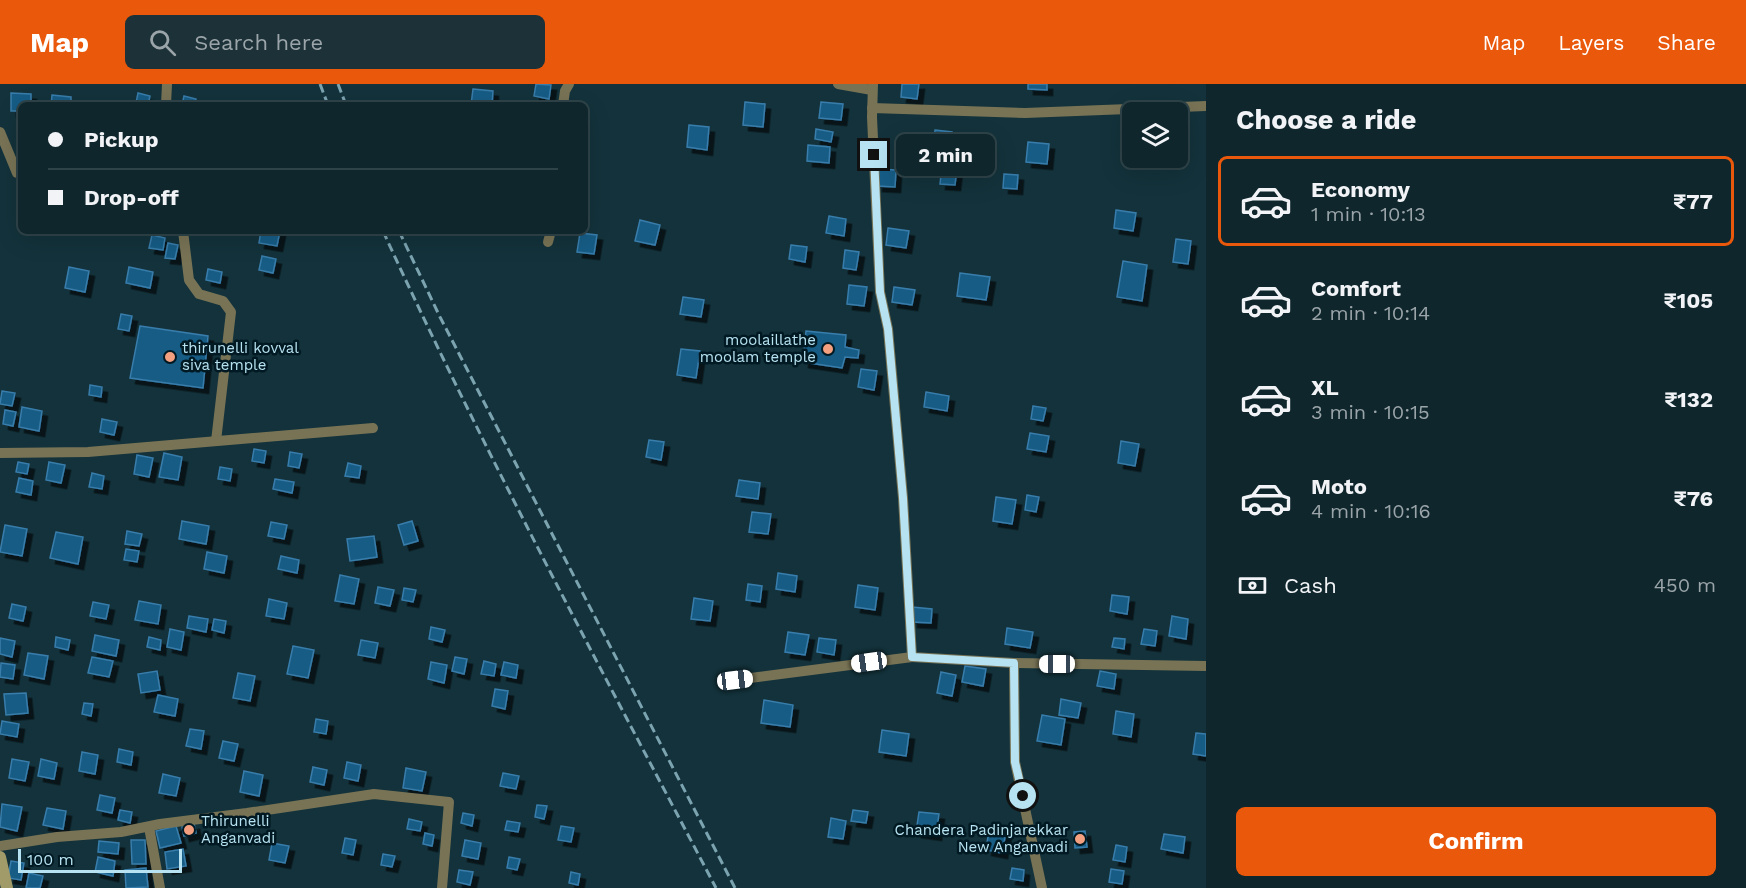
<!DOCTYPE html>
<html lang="en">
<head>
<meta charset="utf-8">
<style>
  body { margin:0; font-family:"Work Sans",sans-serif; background:#1c3238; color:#f1f3f6; height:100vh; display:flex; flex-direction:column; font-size:22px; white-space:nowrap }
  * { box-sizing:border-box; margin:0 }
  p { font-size:20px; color:#9ba5a9 }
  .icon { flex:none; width:33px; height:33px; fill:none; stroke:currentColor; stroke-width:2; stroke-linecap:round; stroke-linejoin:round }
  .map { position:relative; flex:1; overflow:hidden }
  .drawer { display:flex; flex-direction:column; background:#0e262c; width:540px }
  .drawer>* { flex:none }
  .hud { position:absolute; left:18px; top:18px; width:570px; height:132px; border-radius:9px; box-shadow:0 6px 24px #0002,0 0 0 2px #2e4348; display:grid; align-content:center; height:132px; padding:0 30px; background:#0e262c }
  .buttons { position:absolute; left:1122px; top:18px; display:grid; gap:12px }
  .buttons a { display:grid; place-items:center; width:66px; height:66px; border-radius:9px; background:#0e262c; box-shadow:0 6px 24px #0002,0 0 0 2px #2e4348; font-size:30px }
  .scale { position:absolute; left:18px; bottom:15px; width:164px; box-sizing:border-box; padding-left:6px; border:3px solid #b6e2f1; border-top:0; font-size:16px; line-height:21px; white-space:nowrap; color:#b6e2f1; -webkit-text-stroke:4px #001922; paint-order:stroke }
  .end { position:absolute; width:27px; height:27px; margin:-14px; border:8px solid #b6e2f1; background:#111; box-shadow:0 0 0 3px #111 }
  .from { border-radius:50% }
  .bubble { position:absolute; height:42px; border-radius:9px; background:#0e262c; box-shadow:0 6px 24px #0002,0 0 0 2px #2e4348; font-size:20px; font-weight:700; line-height:42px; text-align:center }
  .car { position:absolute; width:18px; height:36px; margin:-18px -9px; border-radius:8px; box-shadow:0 0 4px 2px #0007; background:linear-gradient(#fff 24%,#345 0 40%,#fff 0 76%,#345 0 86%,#fff 0) }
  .hud b { display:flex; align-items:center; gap:21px; height:57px; font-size:22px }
  .hud b+b { border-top:2px solid #2e4348 }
  .hud i { width:15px; height:15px; background:#f1f3f6 }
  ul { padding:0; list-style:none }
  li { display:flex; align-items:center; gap:18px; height:90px; margin:0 12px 9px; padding:0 18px; border:3px solid transparent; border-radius:9px }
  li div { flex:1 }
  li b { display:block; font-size:22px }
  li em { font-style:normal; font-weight:700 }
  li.active { border-color:#ea580c }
  li>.icon { width:54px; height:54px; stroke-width:1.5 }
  h2 { padding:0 30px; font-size:27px; line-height:72px }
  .pay { display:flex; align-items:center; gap:15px; height:66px; padding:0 30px; font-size:22px }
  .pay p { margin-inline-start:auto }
  .primary-button { display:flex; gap:12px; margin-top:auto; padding:12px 30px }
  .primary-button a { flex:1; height:69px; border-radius:9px; background:#ea580c; color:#fff; font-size:24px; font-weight:700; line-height:69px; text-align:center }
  header { display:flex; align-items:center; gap:36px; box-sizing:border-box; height:84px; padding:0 30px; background:#ea580c; color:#fff }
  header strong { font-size:28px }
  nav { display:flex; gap:33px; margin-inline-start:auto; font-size:21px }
  .search { width:420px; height:54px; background:#1c3238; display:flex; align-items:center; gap:15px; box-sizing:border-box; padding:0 21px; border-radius:9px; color:#9ba5a9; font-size:22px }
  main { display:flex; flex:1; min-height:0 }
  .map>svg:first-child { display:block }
  .building { fill:#195c85; stroke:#387dab; stroke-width:1.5; filter:url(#shadow) }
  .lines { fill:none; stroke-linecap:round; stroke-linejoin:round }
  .street { stroke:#787355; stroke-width:10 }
  .secondary { stroke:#a19a69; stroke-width:12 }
  .rail { stroke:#7ba3b0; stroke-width:3; stroke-dasharray:9 4.5; stroke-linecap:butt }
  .route { stroke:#b6e2f1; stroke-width:8 }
  .poi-dot { fill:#f3a081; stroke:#001922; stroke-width:2 }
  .labels { text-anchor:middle; stroke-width:5; stroke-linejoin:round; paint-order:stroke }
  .poi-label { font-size:15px; fill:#b6e2f1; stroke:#001922; text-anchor:end }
</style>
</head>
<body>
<header>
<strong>Map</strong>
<div class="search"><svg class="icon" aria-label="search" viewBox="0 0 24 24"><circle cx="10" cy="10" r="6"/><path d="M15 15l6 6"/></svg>Search here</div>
<nav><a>Map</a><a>Layers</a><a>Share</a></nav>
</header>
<main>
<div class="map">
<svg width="1206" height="804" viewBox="0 0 1206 804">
  <defs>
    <filter id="shadow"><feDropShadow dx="5.5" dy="5.5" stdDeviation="0" flood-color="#0009"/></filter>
  </defs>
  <rect width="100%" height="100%" fill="#13323b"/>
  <!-- building -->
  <g class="building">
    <path d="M536 0 551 1 549 15 534 12Z"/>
    <path d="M902 0H919L917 15 901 13Z"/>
    <path d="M1028 0H1047V6L1028 5Z"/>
    <path d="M473 5 493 7 492 21H471Z"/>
    <path d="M11 9 31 10V21H21V27H11Z"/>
    <path d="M138 9 150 12 148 21 136 19Z"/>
    <path d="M52 11 71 13V21H51Z"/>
    <path d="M184 12 196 15 195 21H182Z"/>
    <path d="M745 18 765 20 763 43 743 41Z"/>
    <path d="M821 18 843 20 841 36 819 34Z"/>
    <path d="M689 41 709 43 707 66 687 63Z"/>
    <path d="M816 45 833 48 831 58 815 55Z"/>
    <path d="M935 46 952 48 951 65 933 63Z"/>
    <path d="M1028 58 1049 60 1047 80 1026 78Z"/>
    <path d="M808 61 830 63 829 79 807 77Z"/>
    <path d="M942 83 957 84 955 101 940 100Z"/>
    <path d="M879 85 896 86 895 103 877 102Z"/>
    <path d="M1004 90 1018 91 1017 105 1003 104Z"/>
    <path d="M1116 126 1136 129 1133 147 1114 144Z"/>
    <path d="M829 132 846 135 844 152 826 149Z"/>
    <path d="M640 136 660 141 655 161 635 157Z"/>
    <path d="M888 144 909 147 906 164 886 161Z"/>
    <path d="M261 147H280L277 162 259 159Z"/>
    <path d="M580 149 597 151 594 170 577 168Z"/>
    <path d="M152 151 165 154 163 166 149 164Z"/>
    <path d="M1176 155 1191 157 1188 180 1173 178Z"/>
    <path d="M168 159 178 161 175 175 165 174Z"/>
    <path d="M791 161 807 163 805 178 789 175Z"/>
    <path d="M845 166 859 168 856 186 843 184Z"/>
    <path d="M262 172 276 175 273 189 259 186Z"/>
    <path d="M1123 177 1147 181 1142 217 1117 213Z"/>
    <path d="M69 183 89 187 85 208 65 204Z"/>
    <path d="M129 183 153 188 150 204 126 199Z"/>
    <path d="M208 185 222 188 220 199 206 196Z"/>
    <path d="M960 189 990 193 986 216 957 212Z"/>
    <path d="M849 201 867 203 864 222 847 220Z"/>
    <path d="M894 203 915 206 912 221 892 218Z"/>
    <path d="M683 213 704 216 701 233 680 230Z"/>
    <path d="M121 230 132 232 129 247 118 245Z"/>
    <path d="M140 242 208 252 203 304 130 294Z"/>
    <path d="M806 247 846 251 845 263 859 266 858 274 845 273 842 284 803 278Z"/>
    <path d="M681 265 700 267 696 294 677 291Z"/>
    <path d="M861 285 877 287 874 306 858 303Z"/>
    <path d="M90 301 102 303 101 313 89 311Z"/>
    <path d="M2 307 15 309 12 322 0 320Z"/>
    <path d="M926 308 949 312 947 327 924 323Z"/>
    <path d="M1033 322 1046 324 1043 337 1031 335Z"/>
    <path d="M22 323 42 327 39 347 19 343Z"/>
    <path d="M5 326 16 328 13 342 3 340Z"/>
    <path d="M102 335 117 338 114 351 100 348Z"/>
    <path d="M1030 349 1049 352 1046 368 1027 365Z"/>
    <path d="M649 356 664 358 661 376 646 373Z"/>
    <path d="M1121 357 1139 360 1135 382 1118 379Z"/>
    <path d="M254 365 266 367 264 379 252 377Z"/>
    <path d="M290 368 302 370 299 384 288 382Z"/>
    <path d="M164 369 182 373 178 396 159 393Z"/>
    <path d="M137 371 153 374 149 393 134 390Z"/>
    <path d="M18 378 29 380 27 390 16 388Z"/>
    <path d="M49 378 65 381 61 399 46 396Z"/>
    <path d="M348 379 361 382 359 394 345 392Z"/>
    <path d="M220 383 232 385 230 397 218 395Z"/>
    <path d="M92 389 104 392 102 405 89 403Z"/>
    <path d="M19 394 33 397 31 411 16 408Z"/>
    <path d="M275 395 294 398 292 409 273 405Z"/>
    <path d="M739 396 760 399 758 415 736 412Z"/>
    <path d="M1027 411 1039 413 1036 428 1025 426Z"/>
    <path d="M996 413 1016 416 1012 440 993 437Z"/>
    <path d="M752 428 771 430 768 450 749 448Z"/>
    <path d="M182 437 209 442 206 460 179 455Z"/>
    <path d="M412 437 418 457 404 461 398 441Z"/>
    <path d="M271 438 287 441 284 455 268 452Z"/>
    <path d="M5 441 27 445 22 472 0 468Z"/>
    <path d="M127 447 142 450 139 462 125 460Z"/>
    <path d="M56 448 83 453 78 480 50 474Z"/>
    <path d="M374 452 377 473 350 477 347 455Z"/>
    <path d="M126 465 139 467 137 478 124 476Z"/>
    <path d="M207 468 227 472 224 489 204 485Z"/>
    <path d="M281 472 299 476 297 489 278 485Z"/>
    <path d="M778 489 797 492 795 508 776 505Z"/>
    <path d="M340 491 359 495 354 520 335 517Z"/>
    <path d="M748 500 762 502 760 518 746 516Z"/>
    <path d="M858 501 878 504 875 526 855 523Z"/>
    <path d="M378 503 394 506 390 522 375 519Z"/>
    <path d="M404 504 416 506 413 518 402 516Z"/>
    <path d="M1112 511 1129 513 1127 530 1110 527Z"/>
    <path d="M694 514 713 517 710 537 691 535Z"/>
    <path d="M269 515 287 519 284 535 266 532Z"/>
    <path d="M139 517 161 521 158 540 135 536Z"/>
    <path d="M93 518 109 521 106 535 90 532Z"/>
    <path d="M12 520 26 523 23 537 9 534Z"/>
    <path d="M912 523 932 525 931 539 912 538Z"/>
    <path d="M189 532 208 535 206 548 187 544Z"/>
    <path d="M1172 532 1188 535 1186 555 1169 552Z"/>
    <path d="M214 535 226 537 224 549 212 546Z"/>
    <path d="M431 543 445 546 442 558 429 555Z"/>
    <path d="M1007 544 1033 548 1030 564 1005 560Z"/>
    <path d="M170 545 184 548 181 566 167 563Z"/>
    <path d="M1144 545 1157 547 1155 562 1141 560Z"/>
    <path d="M788 548 809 551 805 571 785 568Z"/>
    <path d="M95 551 119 556 116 572 92 567Z"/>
    <path d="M56 553 70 556 68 566 55 563Z"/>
    <path d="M149 553 161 556 160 566 147 563Z"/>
    <path d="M0 554 15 557 12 573 0 570Z"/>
    <path d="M819 554 836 556 834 571 817 568Z"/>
    <path d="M1114 554 1125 555 1124 565 1112 563Z"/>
    <path d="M361 556 378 559 375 574 358 571Z"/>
    <path d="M293 562 314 566 308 594 287 590Z"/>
    <path d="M28 569 48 572 44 595 24 591Z"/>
    <path d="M92 573 113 577 109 593 88 589Z"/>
    <path d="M455 573 467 575 464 590 452 587Z"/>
    <path d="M484 577 496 580 494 592 481 590Z"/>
    <path d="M431 578 447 581 444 599 428 595Z"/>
    <path d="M504 578 518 581 516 594 501 591Z"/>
    <path d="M1 579 15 581 13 595 0 593Z"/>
    <path d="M965 582 986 585 983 602 962 598Z"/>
    <path d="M157 587 160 606 141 609 138 590Z"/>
    <path d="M1100 587 1116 590 1114 605 1097 602Z"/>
    <path d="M941 588 956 591 952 612 937 609Z"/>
    <path d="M238 589 255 592 250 617 233 614Z"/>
    <path d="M495 605 508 607 505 625 492 622Z"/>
    <path d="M26 609 28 629 6 631 4 610Z"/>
    <path d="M158 611 178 615 175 632 154 628Z"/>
    <path d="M1061 615 1081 619 1078 634 1059 631Z"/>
    <path d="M764 616 793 621 790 643 761 639Z"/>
    <path d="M84 619 93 620 91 632 82 630Z"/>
    <path d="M1116 627 1134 630 1131 653 1113 650Z"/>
    <path d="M1042 631 1065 635 1061 661 1037 657Z"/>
    <path d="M316 635 328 637 326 650 314 648Z"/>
    <path d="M2 637 19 640 17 653 0 650Z"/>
    <path d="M190 645 204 647 201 665 186 662Z"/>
    <path d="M882 646 909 650 906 672 879 668Z"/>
    <path d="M1196 649 1206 650V672L1193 670Z"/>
    <path d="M223 657 238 660 234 677 219 674Z"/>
    <path d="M119 665 133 668 131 681 117 678Z"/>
    <path d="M82 668 98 671 95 690 79 687Z"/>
    <path d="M12 675 29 678 25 697 9 694Z"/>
    <path d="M41 675 57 679 54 695 38 692Z"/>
    <path d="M347 678 361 681 358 697 344 694Z"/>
    <path d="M313 683 327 686 324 701 310 698Z"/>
    <path d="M406 684 426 688 422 707 403 704Z"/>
    <path d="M244 687 263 691 259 712 240 708Z"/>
    <path d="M503 689 519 692 516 705 500 702Z"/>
    <path d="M163 690 180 694 176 712 159 709Z"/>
    <path d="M100 711 115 714 112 729 97 726Z"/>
    <path d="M2 720 22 723 17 747 0 743Z"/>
    <path d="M537 721 547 722 544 735 535 733Z"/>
    <path d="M47 724 66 727 63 745 43 741Z"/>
    <path d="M120 726 132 728 130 739 118 736Z"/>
    <path d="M853 726 868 728 866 739 851 737Z"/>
    <path d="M919 728 939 730 936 751 916 748Z"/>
    <path d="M463 729 474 731 472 742 461 739Z"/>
    <path d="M831 734 846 737 843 755 828 753Z"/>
    <path d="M409 735 422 738 420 747 407 745Z"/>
    <path d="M507 737 520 739 518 748 505 746Z"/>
    <path d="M194 740 196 749 184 752 182 743Z"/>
    <path d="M176 742 181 759 160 764 156 747Z"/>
    <path d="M561 742 574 744 571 758 558 756Z"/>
    <path d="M989 746 1006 748 1002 769 986 766Z"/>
    <path d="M1085 747 1087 763 1075 764 1074 748Z"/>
    <path d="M425 749 434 751 432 762 423 760Z"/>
    <path d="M1164 750 1185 753 1183 769 1161 765Z"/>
    <path d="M345 754 356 756 353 771 342 769Z"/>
    <path d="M131 756H145L146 780H132Z"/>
    <path d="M465 756 481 759 478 775 462 772Z"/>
    <path d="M99 757 119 759 118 770 98 768Z"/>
    <path d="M272 759 289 762 285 779 269 776Z"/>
    <path d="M1116 761 1127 763 1125 778 1113 776Z"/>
    <path d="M183 765 186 782 167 785 165 768Z"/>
    <path d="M383 770 395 772 392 783 381 781Z"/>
    <path d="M98 773 115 777 113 792 95 788Z"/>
    <path d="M509 773 520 775 517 786 507 784Z"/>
    <path d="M11 777 24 779 21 796 8 794Z"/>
    <path d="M146 784 148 803 126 804 125 786Z"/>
    <path d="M1012 784 1024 786 1023 797 1010 795Z"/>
    <path d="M1111 785 1124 787 1122 800 1109 798Z"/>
    <path d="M459 786 473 788 470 801 457 798Z"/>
    <path d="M571 788 580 790 578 801 569 799Z"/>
    <path d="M29 789 43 792 40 804H26Z"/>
  </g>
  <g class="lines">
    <!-- street -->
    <g class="street">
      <path d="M838 0 872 6"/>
      <path d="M873 0 872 33 880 208 888 245 903 414 912 573 1014 579 1015 678 1042 804"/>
      <path d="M166 21 167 0"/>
      <path d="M563 21 565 7 569 0"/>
      <path d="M872 24 1025 29 1206 22"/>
      <path d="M0 48 17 89"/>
      <path d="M183 147 189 196 199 210 223 217 231 228 216 357"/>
      <path d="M548 158 551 147"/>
      <path d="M0 369 88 368 373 344"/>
      <path d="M1014 579 1206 582"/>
      <path d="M735 596 912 573"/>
      <path d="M149 743 160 804"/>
      <path d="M0 762 57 753 121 748 160 740 247 729 374 710 449 718 442 804"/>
    </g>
    <!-- secondary -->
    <path class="secondary" d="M0 773 7 804"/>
    <!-- rail -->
    <g class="rail">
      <path d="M320 0 328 21"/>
      <path d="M338 0 346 21"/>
      <path d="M383 147C485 370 602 587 716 804"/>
      <path d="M399 147 440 233 735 804"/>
    </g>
  </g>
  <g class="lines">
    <!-- route -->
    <path class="route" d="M874 71 880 208 888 245 903 414 912 573 1014 579 1015 678 1023 712"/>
  </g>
  <!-- markers -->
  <g class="poi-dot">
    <circle cx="828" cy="265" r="6"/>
    <circle cx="170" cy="273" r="6"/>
    <circle cx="189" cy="746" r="6"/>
    <circle cx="1080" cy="755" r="6"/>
  </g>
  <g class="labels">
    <!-- poi labels -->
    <g class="poi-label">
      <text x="816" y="261">moolaillathe<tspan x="816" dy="17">moolam temple</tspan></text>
      <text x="182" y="269" text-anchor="start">thirunelli kovval<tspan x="182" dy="17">siva temple</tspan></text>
      <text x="201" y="742" text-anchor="start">Thirunelli<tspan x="201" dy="17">Anganvadi</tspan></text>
      <text x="1068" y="751">Chandera Padinjarekkar<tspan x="1068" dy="17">New Anganvadi</tspan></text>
    </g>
  </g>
</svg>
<div class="buttons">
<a><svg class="icon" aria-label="layers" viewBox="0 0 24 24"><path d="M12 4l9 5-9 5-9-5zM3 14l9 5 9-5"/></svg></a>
</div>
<div class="scale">100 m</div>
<i class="end from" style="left:1023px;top:712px"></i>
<i class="end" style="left:874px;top:71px"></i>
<div class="bubble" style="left:896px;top:50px;width:99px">2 min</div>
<i class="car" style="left:869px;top:578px;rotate:262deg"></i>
<i class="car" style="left:1057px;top:580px;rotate:270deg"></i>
<i class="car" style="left:735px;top:596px;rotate:83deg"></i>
<div class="hud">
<b><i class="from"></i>Pickup</b>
<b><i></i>Drop-off</b>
</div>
</div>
<section class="drawer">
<h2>Choose a ride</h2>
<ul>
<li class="active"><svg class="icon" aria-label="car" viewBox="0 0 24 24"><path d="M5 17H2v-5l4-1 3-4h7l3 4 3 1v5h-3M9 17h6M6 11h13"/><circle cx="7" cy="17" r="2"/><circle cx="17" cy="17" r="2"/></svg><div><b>Economy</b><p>1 min · 10:13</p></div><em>₹77</em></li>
<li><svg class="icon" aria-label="car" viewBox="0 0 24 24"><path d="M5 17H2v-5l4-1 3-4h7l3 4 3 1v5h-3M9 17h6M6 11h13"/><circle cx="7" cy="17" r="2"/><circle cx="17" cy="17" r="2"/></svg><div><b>Comfort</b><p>2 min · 10:14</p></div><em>₹105</em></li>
<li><svg class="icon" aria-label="car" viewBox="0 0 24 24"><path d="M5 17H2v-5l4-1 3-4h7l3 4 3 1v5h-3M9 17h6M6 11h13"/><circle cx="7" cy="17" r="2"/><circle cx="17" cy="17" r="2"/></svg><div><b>XL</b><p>3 min · 10:15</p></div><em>₹132</em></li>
<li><svg class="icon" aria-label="car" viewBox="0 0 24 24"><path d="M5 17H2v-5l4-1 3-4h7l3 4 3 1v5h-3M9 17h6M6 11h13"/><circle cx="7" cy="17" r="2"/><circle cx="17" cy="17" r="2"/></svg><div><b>Moto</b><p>4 min · 10:16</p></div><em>₹76</em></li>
</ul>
<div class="pay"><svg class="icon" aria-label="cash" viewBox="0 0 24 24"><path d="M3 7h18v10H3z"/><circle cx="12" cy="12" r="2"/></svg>Cash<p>450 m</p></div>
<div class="primary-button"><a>Confirm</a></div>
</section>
</main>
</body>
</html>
